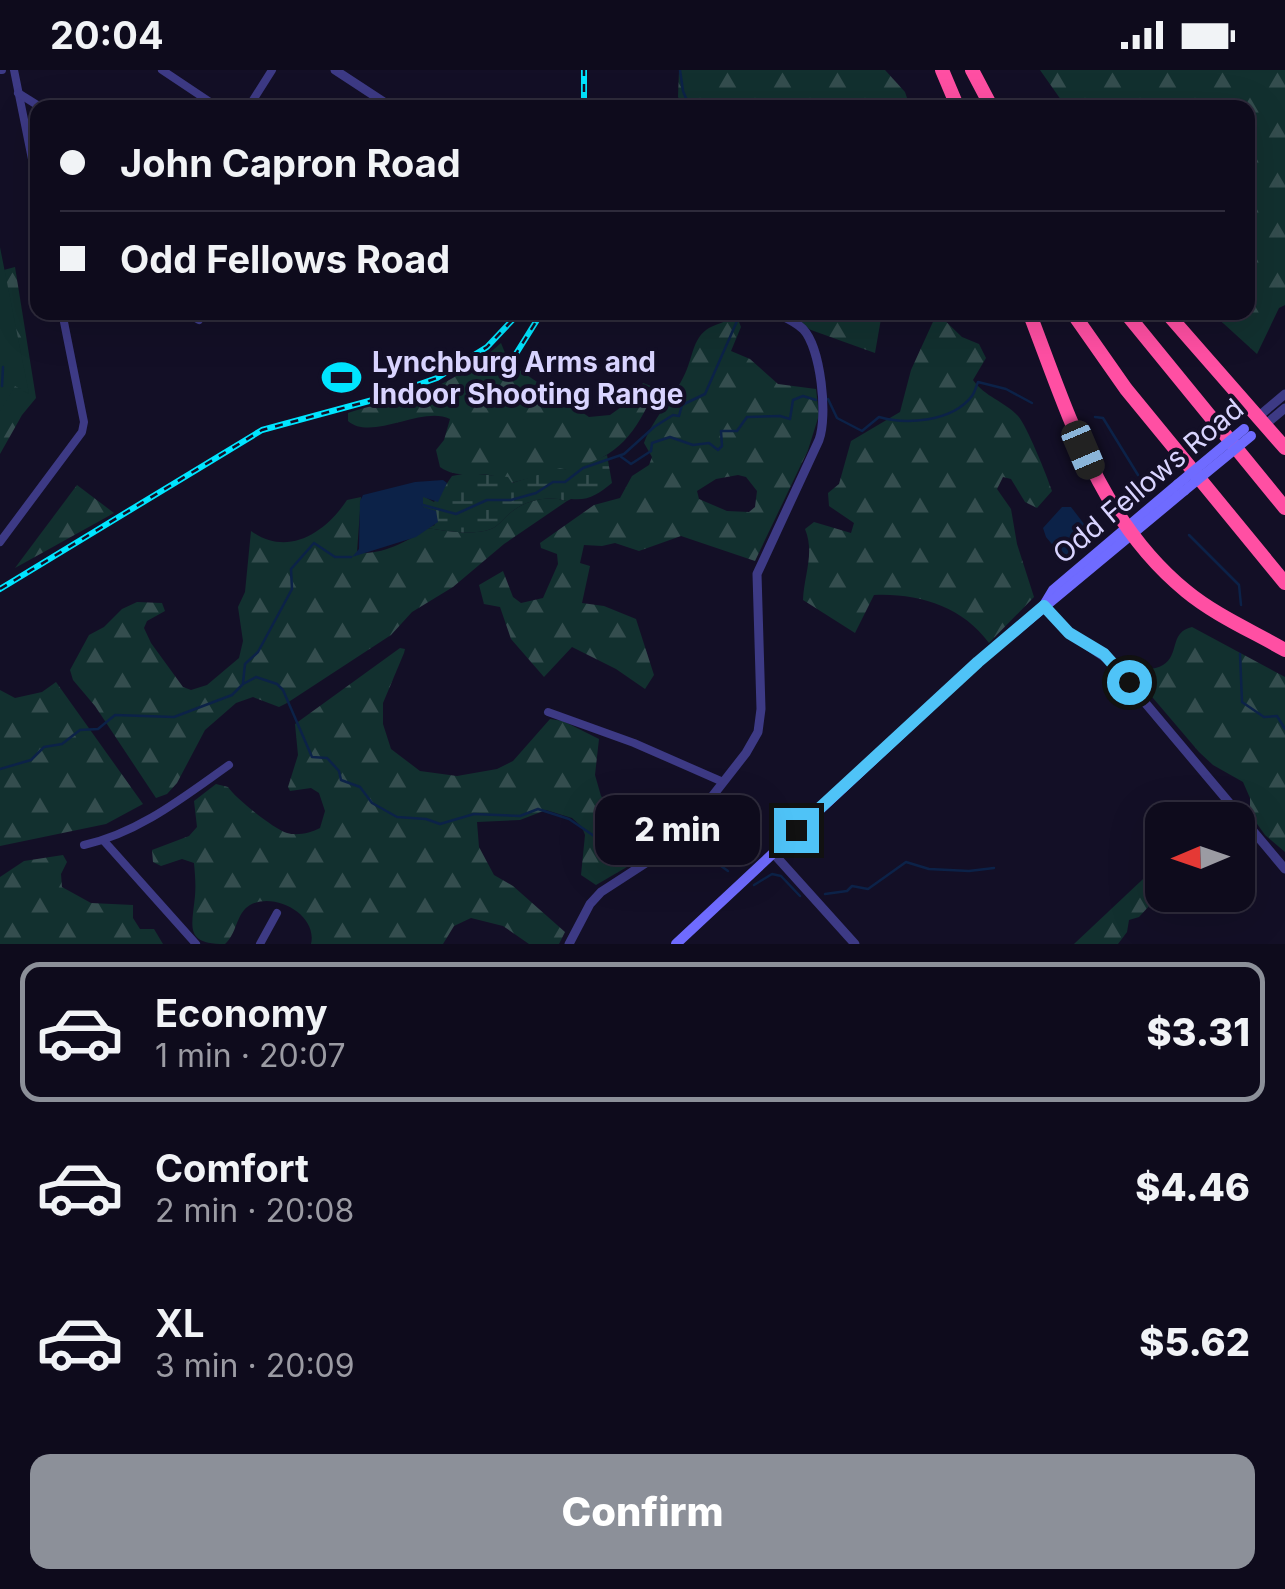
<!DOCTYPE html>
<html lang="en">
<head>
<meta charset="utf-8">
<style>
  body { margin:0; font-family:Inter,sans-serif; background:#1c1929; color:#f1f3f6; height:100vh; display:flex; flex-direction:column; font-size:38px; white-space:nowrap }
  * { box-sizing:border-box; margin:0 }
  p { font-size:32px; color:#9b9ba3 }
  .icon { flex:none; width:55px; height:55px; fill:none; stroke:currentColor; stroke-width:2; stroke-linecap:round; stroke-linejoin:round }
  .map { position:relative; height:874px; overflow:hidden }
  .side { display:flex; flex-direction:column; background:#0e0b1c; flex:1 }
  .side>* { flex:none }
  .guide { position:absolute; left:30px; top:30px; width:1225px; height:220px; border-radius:20px; box-shadow:0 10px 40px #0002,0 0 0 2px #2e2b3b; display:grid; align-content:center; height:220px; padding:0 30px; background:#0e0b1c }
  .needle { width:65px; rotate:268deg }
  .controls { position:absolute; left:1145px; top:732px; display:grid; gap:20px }
  .controls a { display:grid; place-items:center; width:110px; height:110px; border-radius:20px; background:#0e0b1c; box-shadow:0 10px 40px #0002,0 0 0 2px #2e2b3b; font-size:50px }
  .end { position:absolute; width:45px; height:45px; margin:-22px; border:12px solid #4fc3f7; background:#111; box-shadow:0 0 0 5px #111 }
  .from { border-radius:50% }
  .bubble { position:absolute; height:70px; border-radius:20px; background:#0e0b1c; box-shadow:0 10px 40px #0002,0 0 0 2px #2e2b3b; font-size:32px; font-weight:800; line-height:70px; text-align:center }
  .car { position:absolute; width:30px; height:60px; margin:-30px -15px; border-radius:12px; box-shadow:0 0 8px 2px #0007; background:linear-gradient(#222 24%,#8ab4d8 0 40%,#222 0 76%,#8ab4d8 0 86%,#222 0) }
  .guide b { display:flex; align-items:center; gap:35px; height:95px; font-size:38px }
  .guide b+b { border-top:2px solid #2e2b3b }
  .guide i { width:25px; height:25px; background:#f1f3f6 }
  ul { padding:18px 0 0; list-style:none }
  li { display:flex; align-items:center; gap:30px; height:140px; margin:0 20px 15px; padding:0 10px; border:5px solid transparent; border-radius:20px }
  li div { flex:1 }
  li b { display:block; font-size:38px }
  li em { font-style:normal; font-weight:800 }
  li.active { border-color:#8c9099 }
  li>.icon { width:90px; height:90px; stroke-width:1.5 }
  .primary-button { display:flex; gap:20px; margin-top:auto; padding:20px 30px }
  .primary-button a { flex:1; height:115px; border-radius:20px; background:#8c9099; color:#fff; font-size:40px; font-weight:800; line-height:115px; text-align:center }
  .status { display:flex; justify-content:space-between; align-items:center; height:70px; padding:0 50px; background:#0e0b1c; direction:ltr }
  .status svg { height:28px; fill:currentColor }
  .map>svg:first-child { display:block }
  .forest { fill:url(#forest-firs); fill-rule:evenodd }
  .wetland { fill:url(#wetland-marsh) }
  .park { fill:#12302f }
  .water { fill:#0c2248 }
  .lines { fill:none; stroke-linecap:round; stroke-linejoin:round }
  .stream { stroke:#0c2248; stroke-width:2.5 }
  .minor { stroke:#3d3a85; stroke-width:8 }
  .tertiary { stroke:#3d3a85; stroke-width:9 }
  .secondary { stroke:#6f6bff; stroke-width:10 }
  .motorway { stroke:#ff4fa3; stroke-width:14 }
  .rail-casing { stroke:#00e5ff; stroke-width:6 }
  .rail { stroke:#130f26; stroke-width:2.5; stroke-dasharray:8; stroke-linecap:butt }
  .secondary-bridge { stroke:#6f6bff; stroke-width:10 }
  .route { stroke:#4fc3f7; stroke-width:12 }
  .labels { text-anchor:middle; stroke-width:8; stroke-linejoin:round; paint-order:stroke }
  .poi-label { font-size:28px; font-weight:bold; fill:#d9d4ff; stroke:#130f26; text-anchor:start }
  .street-label { font-size:28px; fill:#d9d4ff; stroke:#130f26 }
</style>
</head>
<body>
<div class="status"><b>20:04</b><svg viewBox="0 0 49 12"><path d="M0 12V9h3v3zM5 12V6h3v6zM10 12V3h3v9zM15 12V0h3v12zM26 1h20v11H26zM47 4h2v5h-2z"/></svg></div>
<div class="map">
<svg width="1285" height="874" viewBox="0 0 1285 874">
  <defs>
    <pattern id="forest-firs" width="22" height="20" patternUnits="userSpaceOnUse" patternTransform="scale(2.5)"><rect width="22" height="20" fill="#12302f"/><path d="M5 1l3.5 6h-7zM16 11l3.5 6h-7z" fill="#344d4e"/></pattern>
    <pattern id="wetland-marsh" width="20" height="14" patternUnits="userSpaceOnUse" patternTransform="scale(2.5)"><rect width="20" height="14" fill="#12302f"/><path d="M1 5h8M5 5V1M11 12h8M15 12V8" fill="none" stroke="#344d4e"/></pattern>
  </defs>
  <rect width="100%" height="100%" fill="#130f26"/>
  <!-- forest -->
  <g class="forest">
    <path d="M679 0H885L905 22 910 37H684L678 27Z"/>
    <path d="M1040 0H1285V235L1279 238 1257 284 1212 243 1248 242V38L1066 37Z"/>
    <path d="M15 197 36 328 22 345 0 384V201Z"/>
    <path d="M783 243H882L875 283 811 260Z"/>
    <path d="M937 243 962 267 979 274 986 288 973 310C985 327 1004 331 1018 346 1027 356 1047 406 1052 421L1037 438 1025 432 1011 409 1003 407 997 419 1011 439 1017 474 1034 527 989 573C962 536 918 523 874 525L855 563 803 530C804 505 815 483 805 459L814 452 851 463 854 453 829 436 828 423 839 414 851 371 900 342 911 300Z"/>
    <path d="M736 244 741 257 731 281 750 289 778 314 816 319 819 345 808 380 755 491 681 466 639 481 615 473 602 476 584 475 580 493 590 496 582 533 604 536 636 549 654 605 645 619 616 599 572 577 544 607 511 569 500 537 484 534 479 515 503 501 513 527 521 533 543 528 558 494 557 484 541 478 540 473 594 435 620 428 632 406 649 395 652 387 644 373C654 346 677 325 687 299 693 284 694 267 709 258 719 253 727 252 736 244ZM738 405 746 407 757 421 755 437 749 442 727 441 699 429 697 421 716 409Z"/>
    <path d="M501 273 509 293 589 347 610 345 631 330 643 313 656 318C634 366 621 383 571 402L564 399 511 413C482 395 463 413 440 397L436 380 444 370 450 349C422 335 372 372 348 351V343C366 336 384 335 403 329 439 319 473 298 501 273Z"/>
    <path d="M77 415 114 443 15 498Z"/>
    <path d="M361 427 357 482C377 487 410 471 427 458 447 461 472 466 491 459 497 457 503 449 509 444 525 430 547 425 567 431L504 474 453 517 412 542 391 565 287 633 279 637 253 627 236 633 205 660 177 713 167 724 156 728 95 636 73 610 70 600 89 565 104 557 122 539 137 532 162 533 165 541 147 551 144 558 151 573 183 617 191 620 207 615 239 588 243 571 238 537 245 522 251 461C288 488 326 462 347 430Z"/>
    <path d="M1192 557 1285 607V782L1265 765 1250 744V728L1243 712 1213 695 1199 682 1130 601C1139 600 1155 600 1163 595 1180 585 1169 562 1192 557Z"/>
    <path d="M400 578 405 579 404 583 383 633V654L391 679 420 701 457 706 497 699 513 691 550 649 563 651 599 669 595 705 601 726 629 760 641 767 663 772V776L596 815 581 805 585 765 582 757 572 748 546 740 520 750 477 752 479 777 494 805 513 816 565 862 559 874H529L503 856 471 848 454 856 443 874H311C318 845 275 821 250 835 236 843 237 864 225 874 184 874 192 857 195 826 196 815 195 804 194 793L182 789 161 796 153 792 152 780 189 766 197 757 194 731 216 714 228 717C235 728 274 759 287 763 297 766 311 763 320 758L325 741 319 723 311 718 290 721 288 717 298 685 295 654Z"/>
    <path d="M56 612 143 734 106 754 0 776V620L15 628 42 622Z"/>
    <path d="M63 785 67 792 61 804 62 817 91 833 133 835V848L140 859H154L163 874H0V807L24 791Z"/>
    <path d="M1159 794 1162 801V822L1139 847 1129 850 1127 862 1118 874H1074Z"/>
  </g>
  <!-- wetland -->
  <path class="wetland" d="M607 385 612 413C598 424 589 431 571 429L567 431C547 425 525 430 509 444 503 449 497 457 491 459 472 466 447 461 427 458L435 455 423 437V426L434 432 452 406 468 403 508 407 512 413 560 398 572 401Z"/>
  <!-- park -->
  <path class="park" d="M0 177 29 324 15 316 0 341Z"/>
  <!-- water -->
  <g class="water">
    <path d="M443 410 447 413 438 432 423 427V437L436 441 438 452 416 467 352 487 359 479 360 431 363 425 415 412Z"/>
    <path d="M1062 437H1071L1091 463 1090 472 1065 490 1046 467 1043 458Z"/>
  </g>
  <g class="lines">
    <!-- stream -->
    <g class="stream">
      <path d="M680 0 683 21 690 38"/>
      <path d="M2 316 3 297"/>
      <path d="M828 329 837 348 862 361 879 347C906 355 952 352 972 326 975 322 976 317 978 312L1006 319 1032 333"/>
      <path d="M1095 347 1103 348 1138 405"/>
      <path d="M620 386 631 394 651 381 652 373 670 367 693 375 709 373 718 380 722 376 721 361H737L747 347 780 346 790 349 793 330 803 326 816 330"/>
      <path d="M423 435 456 444 487 430H511L536 423 553 412H565L583 398 624 384 654 357 673 345 679 346 682 335 705 324 741 242"/>
      <path d="M1189 465 1239 515 1241 535"/>
      <path d="M1240 584 1242 632 1264 647 1277 646 1285 659"/>
      <path d="M243 613 245 594 258 582 292 519 291 499 314 473 335 487H351"/>
      <path d="M0 699 31 690 44 677 62 674 80 660 98 659 115 645 174 647 232 625 243 614 256 607 277 614 283 620 312 687 327 688 339 701 341 710 360 717 372 733 397 747 426 749 440 754 474 744 520 746 538 739 569 749 600 770 605 777C625 779 649 766 665 776"/>
      <path d="M688 778 700 781 728 801"/>
      <path d="M754 815 772 804 781 806 800 826"/>
      <path d="M825 824 847 821 852 816 868 819 906 792 929 799 969 801 994 798"/>
    </g>
    <!-- minor -->
    <g class="minor">
      <path d="M0 0H2"/>
      <path d="M14 0 38 119"/>
      <path d="M162 0 219 38"/>
      <path d="M18 23 42 38"/>
      <path d="M248 38 272 0"/>
      <path d="M185 242 199 250"/>
      <path d="M0 472 82 362 84 352 62 242"/>
      <path d="M548 642 634 673 723 712"/>
      <path d="M104 771 196 874"/>
      <path d="M84 775C139 763 185 726 229 695"/>
      <path d="M260 874 277 843"/>
    </g>
    <!-- tertiary -->
    <g class="tertiary">
      <path d="M335 0 393 38"/>
      <path d="M1259 346 1285 324"/>
      <path d="M1266 354 1285 338"/>
      <path d="M1044 536 1069 563 1110 591 1285 799"/>
      <path d="M773 783 855 874"/>
      <path d="M569 874 590 834 601 822 675 774 746 683 758 662 761 639 757 504 819 370C828 346 821 278 803 259 795 251 784 247 774 242"/>
    </g>
    <!-- secondary -->
    <g class="secondary">
      <path d="M1044 535 1053 520 1178 414"/>
      <path d="M676 874 978 592 1184 421"/>
    </g>
    <!-- motorway -->
    <g class="motorway">
      <path d="M942 0 958 38"/>
      <path d="M972 0 992 38"/>
      <path d="M1029 242C1068 343 1099 450 1186 521 1215 545 1252 561 1285 580"/>
      <path d="M1072 242 1126 319 1285 513"/>
      <path d="M1125 242 1285 438"/>
      <path d="M1166 242 1285 378"/>
    </g>
    <defs>
      <g id="rail">
        <path d="M584 38V0"/>
        <path d="M514 287 542 242"/>
        <path d="M0 519 262 360 380 328 437 308 487 277 520 242"/>
      </g>
    </defs>
    <!-- rail casing -->
    <use href="#rail" class="rail-casing"/>
    <!-- rail -->
    <use href="#rail" class="rail"/>
    <!-- secondary-bridge -->
    <g class="secondary-bridge">
      <path d="M1178 414 1244 359"/>
      <path d="M1184 421 1251 366"/>
    </g>
  </g>
  <g class="lines">
    <!-- route -->
    <path class="route" d="M796 760 978 592 1044 536 1069 563 1104 584 1129 612"/>
  </g>
  <!-- icons -->
  <defs>
    <symbol id="stadium-bare" viewBox="-9 -9 18 18"><path d="M0-5a6.5 5 0 1 0 0 10a6.5 5 0 1 0 0-10ZM-3.5-1.8h7v3.6h-7Z" fill="#00e5ff" stroke="#130f26" stroke-width="2.5" paint-order="stroke"/></symbol>
  </defs>
  <g fill-rule="evenodd">
    <use href="#stadium-bare" x="314" y="280" width="55" height="55"/>
  </g>
  <g class="labels">
    <!-- poi labels -->
    <g class="poi-label">
      <text x="372" y="302">Lynchburg Arms and<tspan x="372" dy="32">Indoor Shooting Range</tspan></text>
    </g>
    <!-- street labels -->
    <g class="street-label">
      <text transform="translate(1148 411) rotate(-40)" y="10">Odd Fellows Road</text>
    </g>
  </g>
</svg>
<div class="controls">
<a><svg class="needle" viewBox="-14 -14 28 28"><path d="M0-13l5 13h-10z" fill="#e53935"/><path d="M0 13l5-13h-10z" fill="#9b9ba3"/></svg></a>
</div>
<i class="end from" style="left:1129px;top:612px"></i>
<i class="end" style="left:796px;top:760px"></i>
<div class="bubble" style="left:595px;top:725px;width:165px">2 min</div>
<i class="car" style="left:1083px;top:380px;rotate:157deg"></i>
<div class="guide">
<b><i class="from"></i>John Capron Road</b>
<b><i></i>Odd Fellows Road</b>
</div>
</div>
<section class="side">
<ul>
<li class="active"><svg class="icon" aria-label="car" viewBox="0 0 24 24"><path d="M5 17H2v-5l4-1 3-4h7l3 4 3 1v5h-3M9 17h6M6 11h13"/><circle cx="7" cy="17" r="2"/><circle cx="17" cy="17" r="2"/></svg><div><b>Economy</b><p>1 min · 20:07</p></div><em>$3.31</em></li>
<li><svg class="icon" aria-label="car" viewBox="0 0 24 24"><path d="M5 17H2v-5l4-1 3-4h7l3 4 3 1v5h-3M9 17h6M6 11h13"/><circle cx="7" cy="17" r="2"/><circle cx="17" cy="17" r="2"/></svg><div><b>Comfort</b><p>2 min · 20:08</p></div><em>$4.46</em></li>
<li><svg class="icon" aria-label="car" viewBox="0 0 24 24"><path d="M5 17H2v-5l4-1 3-4h7l3 4 3 1v5h-3M9 17h6M6 11h13"/><circle cx="7" cy="17" r="2"/><circle cx="17" cy="17" r="2"/></svg><div><b>XL</b><p>3 min · 20:09</p></div><em>$5.62</em></li>
</ul>
<div class="primary-button"><a>Confirm</a></div>
</section>
</body>
</html>
